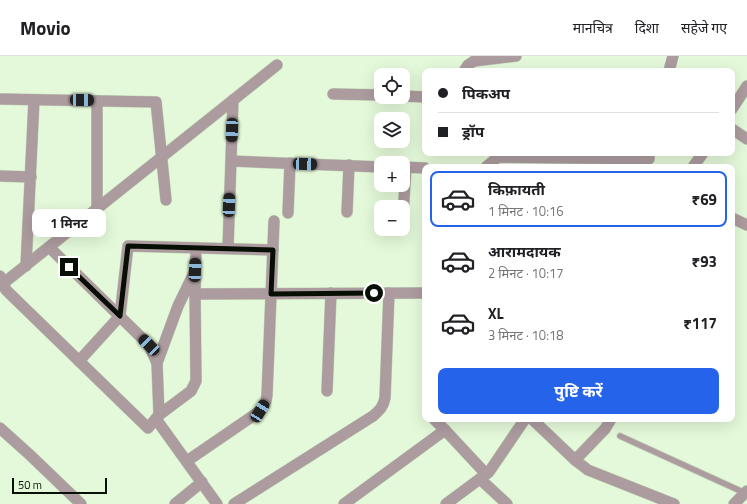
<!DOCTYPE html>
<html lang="hi">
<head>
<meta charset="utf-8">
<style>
  body { margin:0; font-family:"Titillium Web","Noto Sans Devanagari",sans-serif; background:#f6f6f6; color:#202124; height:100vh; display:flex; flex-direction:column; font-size:15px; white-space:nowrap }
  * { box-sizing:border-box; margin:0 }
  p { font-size:13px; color:#757577 }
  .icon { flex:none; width:22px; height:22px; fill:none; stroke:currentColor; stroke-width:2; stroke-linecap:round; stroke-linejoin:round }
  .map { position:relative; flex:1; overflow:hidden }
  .sheet { position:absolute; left:422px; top:108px; width:313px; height:258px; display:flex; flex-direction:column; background:#fff; border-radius:8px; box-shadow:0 4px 16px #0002 }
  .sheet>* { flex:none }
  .top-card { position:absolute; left:422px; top:12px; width:313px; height:88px; border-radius:8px; box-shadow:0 4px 16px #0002; display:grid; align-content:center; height:88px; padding:0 16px; background:#fff }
  .buttons { position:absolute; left:374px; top:12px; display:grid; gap:8px }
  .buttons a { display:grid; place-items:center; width:36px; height:36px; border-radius:8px; background:#fff; box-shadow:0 4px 16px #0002; font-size:20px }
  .scale { position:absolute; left:12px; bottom:10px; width:95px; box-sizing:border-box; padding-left:4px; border:2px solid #080f05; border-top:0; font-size:11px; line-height:14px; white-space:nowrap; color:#080f05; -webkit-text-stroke:3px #e4f9d9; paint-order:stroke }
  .end { position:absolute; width:18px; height:18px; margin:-9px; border:5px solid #080f05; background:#fff; box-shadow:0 0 0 2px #fff }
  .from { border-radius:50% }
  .bubble { position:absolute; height:28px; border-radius:8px; background:#fff; box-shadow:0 4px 16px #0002; font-size:13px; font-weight:700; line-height:28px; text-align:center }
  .car { position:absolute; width:12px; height:24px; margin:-12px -6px; border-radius:5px; box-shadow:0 0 3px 1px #0007; background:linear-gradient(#222 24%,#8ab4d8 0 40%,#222 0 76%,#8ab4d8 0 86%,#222 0) }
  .top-card b { display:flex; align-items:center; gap:14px; height:38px; font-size:15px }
  .top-card b+b { border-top:1px solid #e0e0e0 }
  .top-card i { width:10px; height:10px; background:#202124 }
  ul { padding:7px 0 0; list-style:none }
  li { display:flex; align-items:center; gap:12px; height:56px; margin:0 8px 6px; padding:0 8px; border:2px solid transparent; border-radius:8px }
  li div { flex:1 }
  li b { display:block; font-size:15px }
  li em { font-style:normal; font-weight:700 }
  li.active { border-color:#2563eb }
  li>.icon { width:36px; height:36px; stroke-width:1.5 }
  .action { display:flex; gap:8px; margin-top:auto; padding:8px 16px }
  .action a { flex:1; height:46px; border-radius:8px; background:#2563eb; color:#fff; font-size:16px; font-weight:700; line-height:46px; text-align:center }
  header { display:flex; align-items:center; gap:24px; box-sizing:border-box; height:56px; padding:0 20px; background:#fff; border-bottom:1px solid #e0e0e0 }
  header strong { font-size:19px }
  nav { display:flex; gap:22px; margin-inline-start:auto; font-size:14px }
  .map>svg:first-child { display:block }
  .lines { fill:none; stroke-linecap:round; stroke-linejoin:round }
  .service-casing { stroke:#c1d4b7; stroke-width:7 }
  .minor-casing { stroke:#c1d4b7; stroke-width:12 }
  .tertiary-casing { stroke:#c1d4b7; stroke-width:12 }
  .service { stroke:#ac9b9f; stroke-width:5.5 }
  .minor { stroke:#ac9b9f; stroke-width:11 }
  .tertiary { stroke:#ac9b9f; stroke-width:11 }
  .route { stroke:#080f05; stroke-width:5 }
</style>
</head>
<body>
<header>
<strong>Movio</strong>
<nav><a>मानचित्र</a><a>दिशा</a><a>सहेजे गए</a></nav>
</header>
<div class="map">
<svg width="747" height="448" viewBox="0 0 747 448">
  <rect width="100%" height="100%" fill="#e4f9d9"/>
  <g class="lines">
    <defs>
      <path id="service" d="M620 380 745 437"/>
      <g id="minor">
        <path d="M464 15 468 9 474 5 516 0"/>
        <path d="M669 15 673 0"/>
        <path d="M333 38 381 39"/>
        <path d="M403 40 425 41"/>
        <path d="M0 43 156 46 166 144"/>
        <path d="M732 53 747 30"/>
        <path d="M732 73 747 83"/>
        <path d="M231 105 381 111"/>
        <path d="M403 111 425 112"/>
        <path d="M486 111 498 101 649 103V97"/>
        <path d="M693 111 703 97"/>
        <path d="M0 120 31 121"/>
        <path d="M97 153V45"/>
        <path d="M347 156 349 109"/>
        <path d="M288 157 290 107"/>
        <path d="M403 160 406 111"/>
        <path d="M732 162 747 169"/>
        <path d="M228 192 233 44"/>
        <path d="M26 210 34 44"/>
        <path d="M0 220 6 234 148 372 159 359 157 307 149 289 49 191"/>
        <path d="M0 230 277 9"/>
        <path d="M195 238 425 237"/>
        <path d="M79 305 120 260 128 190 273 194"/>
        <path d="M157 307 178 250 194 217"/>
        <path d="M327 335 331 237"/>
        <path d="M159 359 191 335 196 325 195 238 196 192"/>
        <path d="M156 363 217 448"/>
        <path d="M434 363 445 374 486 418"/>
        <path d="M532 363 575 404 588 414 674 448"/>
        <path d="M0 372 30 399 81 448"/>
        <path d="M575 404 605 373 611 363"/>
        <path d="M187 405 260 355 266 345 267 339 274 165"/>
        <path d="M480 423 507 448"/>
        <path d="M175 448 202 426"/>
        <path d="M234 448 373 360C380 354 383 351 385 342L389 237"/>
        <path d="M344 448 445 374"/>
        <path d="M446 448 489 416 525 363"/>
      </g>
      <path id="tertiary" d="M734 448 747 435"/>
    </defs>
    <!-- service casing -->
    <use href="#service" class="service-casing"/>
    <!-- minor casing -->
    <use href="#minor" class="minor-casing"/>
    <!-- tertiary casing -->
    <use href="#tertiary" class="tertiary-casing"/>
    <!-- service -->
    <use href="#service" class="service"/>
    <!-- minor -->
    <use href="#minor" class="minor"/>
    <!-- tertiary -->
    <use href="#tertiary" class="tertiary"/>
  </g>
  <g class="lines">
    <!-- route -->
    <path class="route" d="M69 211 120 260 128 190 273 194 271 238 374 237"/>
  </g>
</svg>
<div class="buttons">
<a><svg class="icon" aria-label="locate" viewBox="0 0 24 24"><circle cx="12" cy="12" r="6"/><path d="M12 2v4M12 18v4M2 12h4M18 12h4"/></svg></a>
<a><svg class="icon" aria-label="layers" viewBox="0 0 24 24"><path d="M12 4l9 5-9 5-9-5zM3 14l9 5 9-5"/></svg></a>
<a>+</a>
<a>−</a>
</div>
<div class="scale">50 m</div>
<i class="end from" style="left:374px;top:237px"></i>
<i class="end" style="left:69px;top:211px"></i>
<div class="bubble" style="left:32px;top:153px;width:74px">1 मिनट</div>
<i class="car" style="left:82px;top:44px;rotate:91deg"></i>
<i class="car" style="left:232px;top:74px;rotate:182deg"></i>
<i class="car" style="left:305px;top:108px;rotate:92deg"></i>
<i class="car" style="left:229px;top:149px;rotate:2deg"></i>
<i class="car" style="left:195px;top:214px;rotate:2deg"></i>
<i class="car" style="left:149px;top:289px;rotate:315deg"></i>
<i class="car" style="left:260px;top:355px;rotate:31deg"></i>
<div class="top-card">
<b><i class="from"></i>पिकअप</b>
<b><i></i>ड्रॉप</b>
</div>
<section class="sheet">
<ul>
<li class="active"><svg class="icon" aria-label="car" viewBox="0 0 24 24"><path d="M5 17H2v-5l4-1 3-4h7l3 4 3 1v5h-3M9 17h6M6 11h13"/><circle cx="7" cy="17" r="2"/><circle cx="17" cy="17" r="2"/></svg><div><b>किफ़ायती</b><p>1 मिनट · 10:16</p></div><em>₹69</em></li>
<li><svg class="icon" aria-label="car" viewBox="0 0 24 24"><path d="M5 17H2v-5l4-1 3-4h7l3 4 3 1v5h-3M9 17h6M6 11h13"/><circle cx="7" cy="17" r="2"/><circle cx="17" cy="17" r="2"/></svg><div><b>आरामदायक</b><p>2 मिनट · 10:17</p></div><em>₹93</em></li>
<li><svg class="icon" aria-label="car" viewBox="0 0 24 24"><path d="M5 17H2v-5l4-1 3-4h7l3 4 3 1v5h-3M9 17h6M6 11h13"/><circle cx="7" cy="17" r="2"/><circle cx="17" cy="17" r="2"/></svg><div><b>XL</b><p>3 मिनट · 10:18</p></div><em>₹117</em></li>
</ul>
<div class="action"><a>पुष्टि करें</a></div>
</section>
</div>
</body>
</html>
